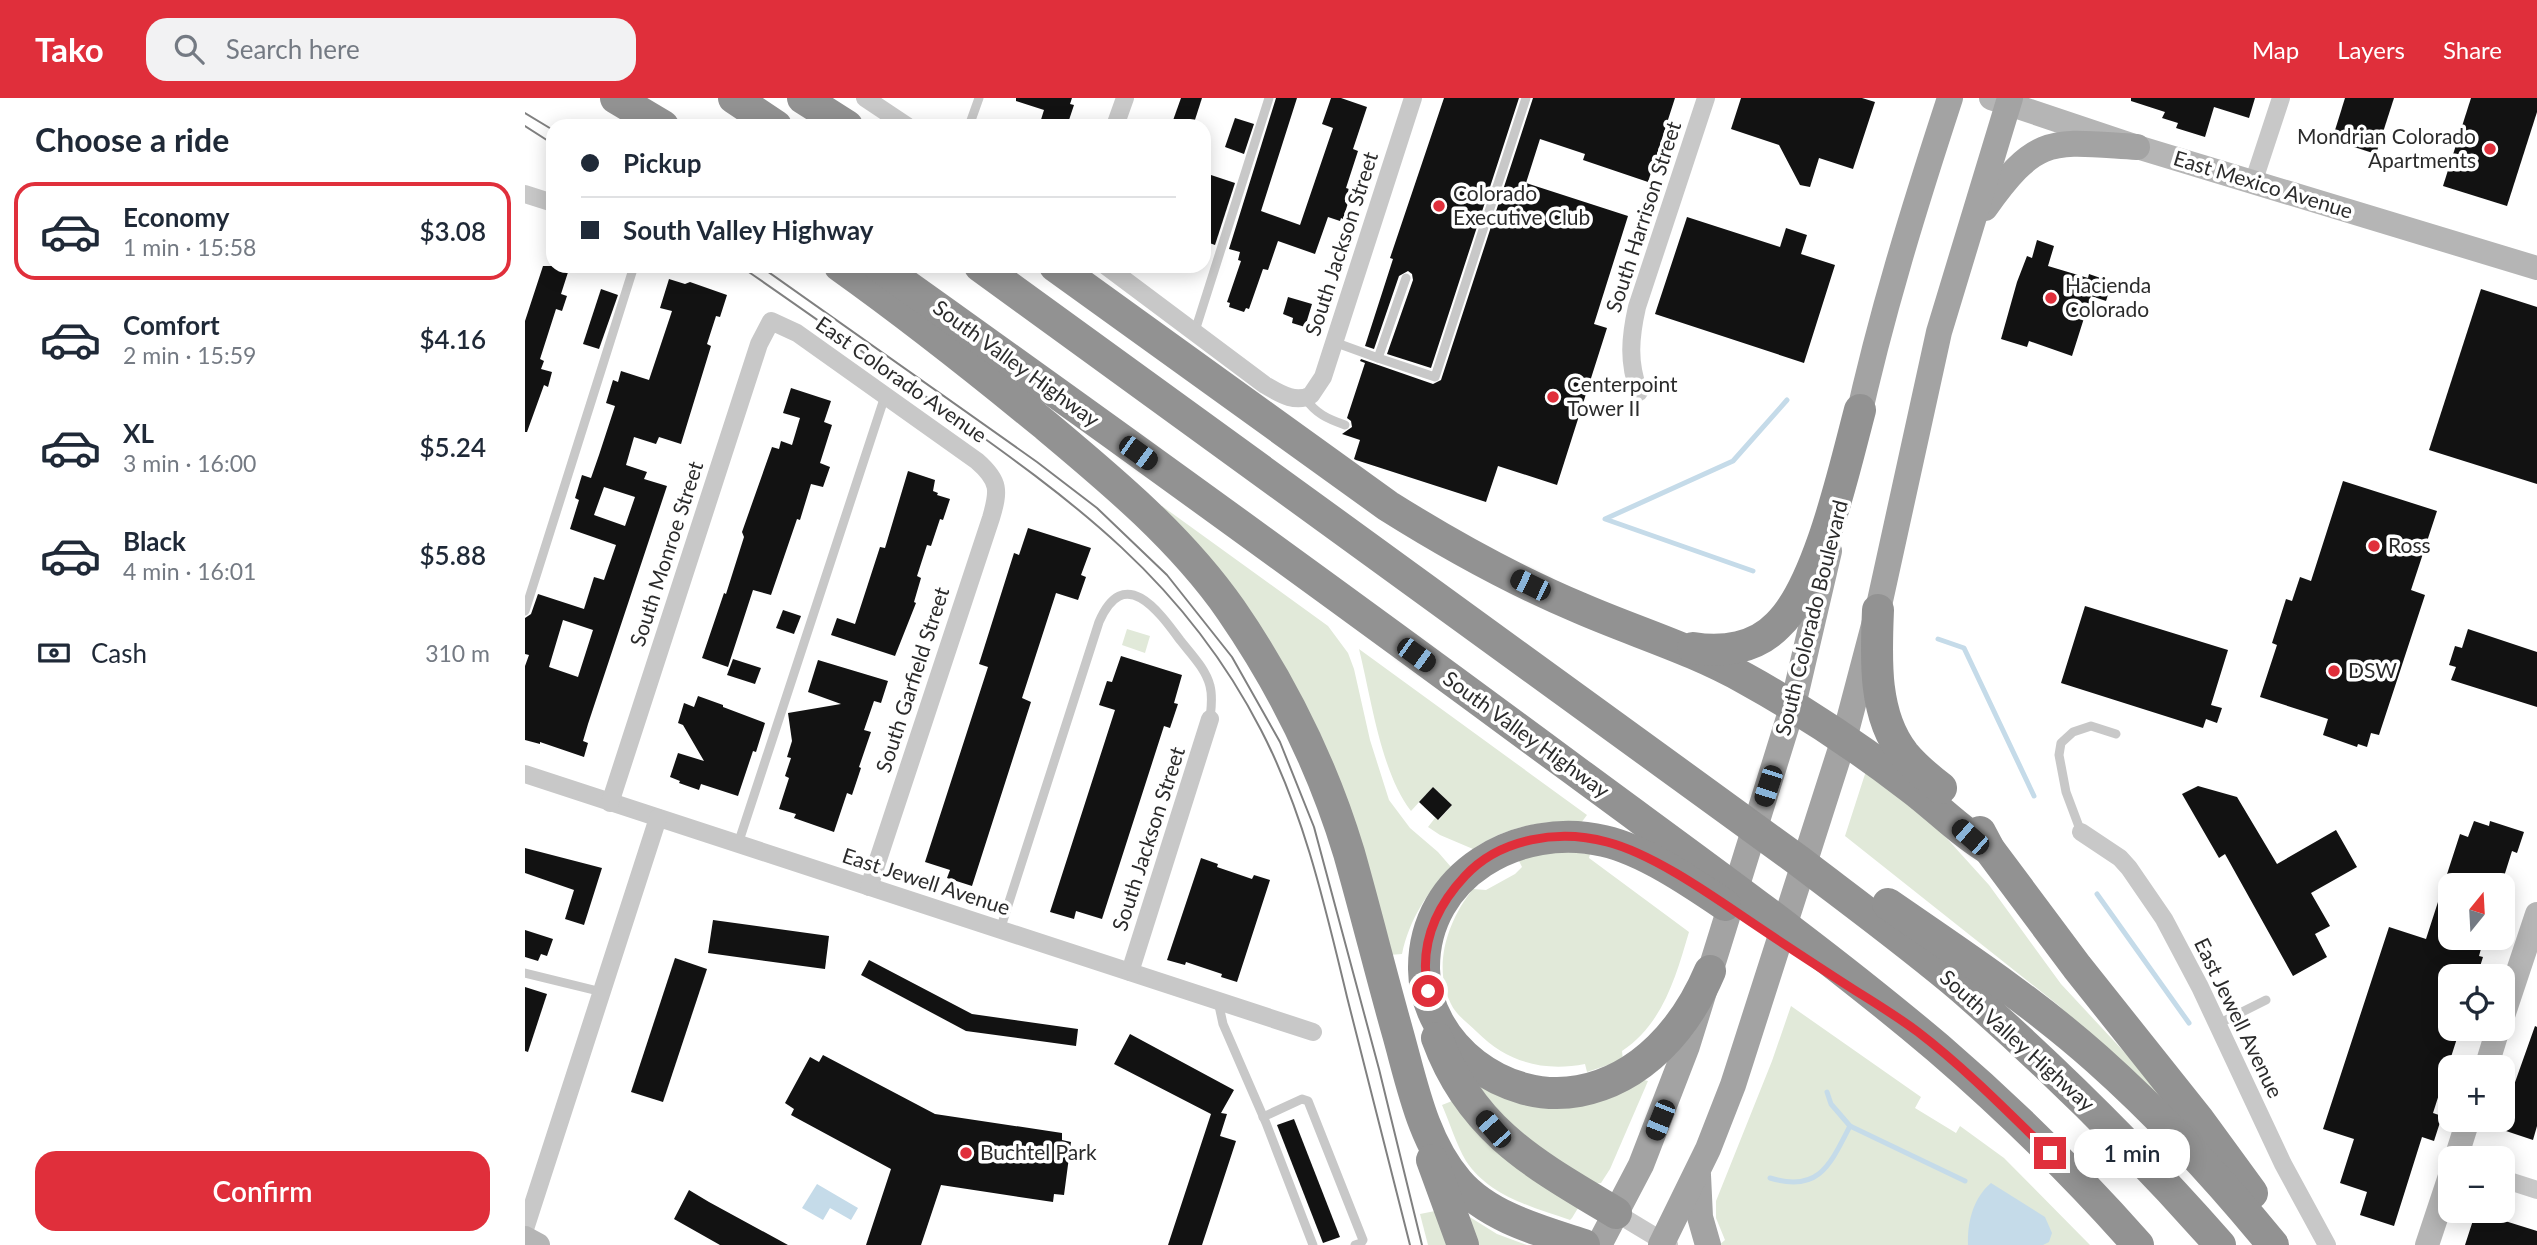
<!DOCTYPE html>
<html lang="en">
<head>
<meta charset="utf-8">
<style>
  body { margin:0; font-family:Lato,sans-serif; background:#f2f2f3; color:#1f2937; height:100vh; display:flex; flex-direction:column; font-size:26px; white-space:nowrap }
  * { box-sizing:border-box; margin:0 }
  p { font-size:23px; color:#747a83 }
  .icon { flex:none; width:38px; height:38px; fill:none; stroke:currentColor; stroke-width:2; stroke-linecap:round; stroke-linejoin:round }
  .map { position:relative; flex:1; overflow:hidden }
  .drawer { display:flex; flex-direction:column; background:#fff; width:525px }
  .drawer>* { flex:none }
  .hud { position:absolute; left:21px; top:21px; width:665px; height:154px; border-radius:21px; box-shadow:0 4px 18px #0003; display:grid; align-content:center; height:154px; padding:0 35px; background:#fff }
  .needle { width:46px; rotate:18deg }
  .controls { position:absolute; left:1913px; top:775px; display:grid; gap:14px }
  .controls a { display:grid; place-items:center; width:77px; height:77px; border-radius:14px; background:#fff; box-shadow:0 4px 18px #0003; font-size:35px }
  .end { position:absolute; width:32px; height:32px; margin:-16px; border:9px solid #e02f3b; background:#fff; box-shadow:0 0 0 4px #fff }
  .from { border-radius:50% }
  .bubble { position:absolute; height:49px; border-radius:21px; background:#fff; box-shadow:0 4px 18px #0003; font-size:23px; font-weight:600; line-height:49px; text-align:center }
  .car { position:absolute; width:21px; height:42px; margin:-21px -10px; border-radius:9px; box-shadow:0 0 5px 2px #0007; background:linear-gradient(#222 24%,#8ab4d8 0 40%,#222 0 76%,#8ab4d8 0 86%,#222 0) }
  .hud b { display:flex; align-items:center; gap:24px; height:66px; font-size:26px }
  .hud b+b { border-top:2px solid #e0e1e3 }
  .hud i { width:18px; height:18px; background:#1f2937 }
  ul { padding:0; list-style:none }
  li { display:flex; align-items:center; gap:21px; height:98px; margin:0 14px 10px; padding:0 21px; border:4px solid transparent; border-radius:21px }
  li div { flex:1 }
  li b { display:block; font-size:26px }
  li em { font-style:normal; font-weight:600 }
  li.active { border-color:#e02f3b }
  li>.icon { width:63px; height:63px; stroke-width:1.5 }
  h2 { padding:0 35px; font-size:32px; line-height:84px }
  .pay { display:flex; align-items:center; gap:18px; height:77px; padding:0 35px; font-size:26px }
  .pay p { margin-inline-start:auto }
  .cta { display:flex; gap:14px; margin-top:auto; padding:14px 35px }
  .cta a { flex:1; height:80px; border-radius:21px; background:#e02f3b; color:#fff; font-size:28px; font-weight:600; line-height:80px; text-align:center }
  header { display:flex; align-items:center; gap:42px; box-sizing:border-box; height:98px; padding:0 35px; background:#e02f3b; color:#fff }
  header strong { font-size:33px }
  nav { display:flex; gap:38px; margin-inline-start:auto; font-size:24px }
  .search { width:490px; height:63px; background:#f2f2f3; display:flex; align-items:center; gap:18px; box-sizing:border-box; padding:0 24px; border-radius:21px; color:#747a83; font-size:26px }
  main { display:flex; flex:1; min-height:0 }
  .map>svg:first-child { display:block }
  .green { fill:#e1e9d9 }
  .water { fill:#c5dbe9 }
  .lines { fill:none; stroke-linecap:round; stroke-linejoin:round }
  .stream { stroke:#c5dbe9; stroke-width:5 }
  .building { fill:#121212; fill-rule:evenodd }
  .lane { stroke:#c8c8c8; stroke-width:9 }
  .street { stroke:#c8c8c8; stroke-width:18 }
  .secondary { stroke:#b5b5b5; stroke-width:24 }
  .primary { stroke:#a3a3a3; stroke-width:26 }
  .highway { stroke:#929292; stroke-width:32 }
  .tram { stroke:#808080; stroke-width:2 }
  .route { stroke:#e02f3b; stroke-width:9 }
  .poi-dot { fill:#e02f3b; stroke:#fff; stroke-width:2.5 }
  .labels { text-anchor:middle; stroke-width:7; stroke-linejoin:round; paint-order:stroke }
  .poi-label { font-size:21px; fill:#2b2b2b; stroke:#fff; text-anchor:start }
  .street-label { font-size:21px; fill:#2b2b2b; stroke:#fff }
</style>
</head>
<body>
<header>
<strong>Tako</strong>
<div class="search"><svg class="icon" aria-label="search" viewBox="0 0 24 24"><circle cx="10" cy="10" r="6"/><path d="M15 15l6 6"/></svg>Search here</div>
<nav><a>Map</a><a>Layers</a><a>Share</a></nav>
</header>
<main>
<section class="drawer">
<h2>Choose a ride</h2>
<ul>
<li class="active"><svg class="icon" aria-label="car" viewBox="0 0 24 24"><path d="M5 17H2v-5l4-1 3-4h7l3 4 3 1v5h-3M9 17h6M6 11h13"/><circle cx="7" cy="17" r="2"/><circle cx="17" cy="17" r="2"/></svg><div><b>Economy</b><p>1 min · 15:58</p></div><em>$3.08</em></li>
<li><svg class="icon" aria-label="car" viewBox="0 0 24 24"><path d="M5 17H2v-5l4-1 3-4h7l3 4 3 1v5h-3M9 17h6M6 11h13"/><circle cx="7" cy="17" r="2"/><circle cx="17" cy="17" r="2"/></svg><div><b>Comfort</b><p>2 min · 15:59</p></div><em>$4.16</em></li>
<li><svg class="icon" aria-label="car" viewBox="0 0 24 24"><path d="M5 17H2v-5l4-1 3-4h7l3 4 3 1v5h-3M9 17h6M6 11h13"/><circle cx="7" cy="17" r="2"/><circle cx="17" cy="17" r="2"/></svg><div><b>XL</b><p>3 min · 16:00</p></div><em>$5.24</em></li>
<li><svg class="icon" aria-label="car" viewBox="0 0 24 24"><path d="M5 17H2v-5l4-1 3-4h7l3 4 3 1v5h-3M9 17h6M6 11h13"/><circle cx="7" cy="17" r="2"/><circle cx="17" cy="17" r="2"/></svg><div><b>Black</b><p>4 min · 16:01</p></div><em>$5.88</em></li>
</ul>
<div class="pay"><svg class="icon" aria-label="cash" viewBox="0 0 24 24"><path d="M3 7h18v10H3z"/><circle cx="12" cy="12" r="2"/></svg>Cash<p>310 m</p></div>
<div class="cta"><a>Confirm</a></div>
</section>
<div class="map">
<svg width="2012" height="1147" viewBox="0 0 2012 1147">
  <rect width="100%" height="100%" fill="#fff"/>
  <!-- green -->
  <g class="green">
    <path d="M637 408 803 528 823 555 829 571 845 642 864 702 885 730 913 754 926 769C903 793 884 822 877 856L864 857 817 689 796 638 787 620 633 414Z"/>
    <path d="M602 531 625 538 620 555 597 547Z"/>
    <path d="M834 551 1062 717 1056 725C1018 721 980 729 948 751L915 737 903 729 910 720 914 722 927 707 908 689 886 713C856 675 846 599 834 551Z"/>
    <path d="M1341 673 1413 731 1426 745 1464 787 1536 886 1642 1000 1653 1020 1533 907 1320 738Z"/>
    <path d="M1032 753 1065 756 1064 760 1164 834C1151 878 1138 926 1097 953L1098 962 1062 974 1060 966C1018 974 982 964 952 934 944 926 931 917 926 906 907 868 923 822 948 791L961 792 990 776 997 769 993 761Z"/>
    <path d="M1266 908 1396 999 1390 1010 1431 1035 1435 1028 1479 1060 1565 1147H1194L1200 1142 1191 1120V1103L1247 963Z"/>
    <path d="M1115 981 1123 983 1085 1071 1076 1085 1068 1086 979 1026 952 985Z"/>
    <path d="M932 1001 1056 1105 1047 1120 1045 1122C1007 1109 964 1098 941 1063 931 1046 925 1025 917 1007Z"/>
    <path d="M910 1113 925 1147H903L895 1116Z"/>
    <path d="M935 1113 972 1136 1002 1147H949Z"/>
  </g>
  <!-- water -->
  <g class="water">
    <path d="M1466 1085 1520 1119 1527 1135 1524 1144 1518 1147H1443C1442 1125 1448 1100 1466 1085Z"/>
    <path d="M292 1086 333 1110 326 1122 305 1110 298 1122 277 1110Z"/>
  </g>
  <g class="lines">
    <!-- stream -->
    <g class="stream">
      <path d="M1228 473 1080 421 1208 363 1262 302"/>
      <path d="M1413 541 1439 550 1509 698"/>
      <path d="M1572 796 1664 925"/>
      <path d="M1302 994 1306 1006 1325 1028 1440 1083"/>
      <path d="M1245 1080C1294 1095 1305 1067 1325 1028"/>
    </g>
  </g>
  <!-- building -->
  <g class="building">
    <path d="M491 0H547L545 6 549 7 542 28H514L519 12 491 3Z"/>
    <path d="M656 0H677L668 28H646Z"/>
    <path d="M751 0H772L736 113 775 127 808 30 797 26 806 0H816L842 9 828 51 833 53 821 90 824 91 820 104 823 105 818 121 816 120 815 123 803 119 790 156 753 143 743 172 738 171 724 211 721 210 719 214 704 209 705 205 702 204 716 163 713 162 715 154 704 151Z"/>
    <path d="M919 0H994L906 270 862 256 888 182 887 176 883 173 874 178 849 251 840 248 868 161 865 160Z"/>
    <path d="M1008 0H1150L1123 84 1058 62 1060 56 1015 41 1001 85 1103 118 1069 226 1082 230 1032 387 973 368 961 404 831 362 829 361 835 342 817 336 827 329 826 323 822 320 840 265 835 263 836 261 908 286 916 282Z"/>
    <path d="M1216 0H1337L1350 4 1328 71 1294 60 1285 89 1275 87 1254 47 1206 31Z"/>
    <path d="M1606 0H1730L1724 20 1689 9 1680 39 1651 30 1653 25 1637 20 1640 14 1606 3Z"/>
    <path d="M1820 0H1869L1851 56 1807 42Z"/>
    <path d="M1946 0H2012V14L1982 108 1918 88Z"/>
    <path d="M710 20 729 26 719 56 700 49Z"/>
    <path d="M683 76 710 85 690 147 679 143V90Z"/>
    <path d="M1162 119 1255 149 1261 130 1282 137 1276 156 1310 167 1279 265 1130 216Z"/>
    <path d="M1512 142 1529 148 1523 168 1563 180 1564 176 1587 184 1581 203 1566 198 1547 258 1504 243 1502 249 1476 241 1492 184 1502 158 1507 160Z"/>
    <path d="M18 168H45L36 196 42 198 37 213 31 211 15 261 19 263 16 271 27 274 23 289 19 287 2 334H0V223Z"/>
    <path d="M144 181 160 186 165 184 202 197 195 219 191 218 182 246 186 248 156 346 134 339 131 346 109 339 101 367 122 374 119 381 142 388 63 626 58 643 63 645 59 659 15 644V646L0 642V568L4 557 0 556V520L6 516 13 496 59 511 69 479 79 482 91 447 45 431 54 402 50 400 57 377 66 380 74 357 90 308 81 305 88 282 93 284 96 273 124 282 147 213 135 210ZM79 389 110 399 100 428 69 417ZM38 522 68 532 53 579 24 569Z"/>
    <path d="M76 191 93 197 74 251 58 246Z"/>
    <path d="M1956 191 2012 209V386L1904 352Z"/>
    <path d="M763 199 787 206 780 229 767 225 768 220 758 216Z"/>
    <path d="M266 290 306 303 299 324 307 327 295 365 305 369 298 389 286 386 275 422 272 421 246 497 228 492 203 569 177 560 199 495 201 496 219 439 217 434 247 349 254 351 256 343 267 347 275 320 258 315Z"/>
    <path d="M383 373 410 382 408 393 413 395 412 397 425 401 418 422 415 421 406 448 402 447 392 478 396 480 389 504 391 505 370 558 306 537 312 520 330 526 355 449 360 450Z"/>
    <path d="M1818 383 1912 413 1886 492 1900 497 1854 637 1846 635 1842 649 1833 646 1832 649 1798 637 1803 621 1735 599 1752 547 1747 545 1761 501 1767 503 1775 479 1786 483Z"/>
    <path d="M503 430 566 450 556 477 561 479 553 502 531 495 497 600 506 604 447 788 422 780 425 772 400 764 463 569 454 566 489 455 494 457Z"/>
    <path d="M1560 508 1703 552 1686 607 1697 610 1692 625 1681 621 1678 630 1536 585Z"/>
    <path d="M258 512 276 518 269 536 251 530Z"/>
    <path d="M1943 531 2012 554V609L1926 582 1931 569 1924 567 1930 548 1937 550Z"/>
    <path d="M596 558 657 577 649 605 653 606 645 630 639 628 577 821 551 813 549 821 525 814 590 612 574 607 582 583 587 584Z"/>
    <path d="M208 561 236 570 230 586 202 577Z"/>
    <path d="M293 562 363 583 356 605 349 603 339 632 346 634 334 669 336 670 327 697 322 695 309 734 269 720 271 716 254 711 264 680 260 678 266 660 262 659 267 643 263 615 316 606 283 594Z"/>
    <path d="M173 598 198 607V609L240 625 231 654 228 653 213 698 176 686 174 692 154 685 155 683 145 679 153 655 179 663 158 627 153 625 159 605 169 609Z"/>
    <path d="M1673 688 1712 699 1752 766 1811 732 1832 769 1786 795 1805 828 1790 836 1802 859 1768 878 1700 756 1694 760 1657 696Z"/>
    <path d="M908 689 927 707 913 722 894 704Z"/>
    <path d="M1949 723 1964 728 1965 723 1999 734 1992 755 1987 753 1976 788H1925V840H1959L1954 858 1958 859 1952 878H1925V931H1935L1908 1015 1917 1018 1909 1043 1897 1039 1869 1128 1835 1117 1842 1094 1815 1085 1829 1041 1798 1031 1864 829 1901 841 1935 736 1943 739Z"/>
    <path d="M0 750 77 770 59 827 40 821 49 792 0 775Z"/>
    <path d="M676 760 693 766 692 769 727 781 729 777 745 782 712 884 696 879 697 876 661 864 660 867 642 862Z"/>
    <path d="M188 822 304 838 300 871 183 855Z"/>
    <path d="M0 832 28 841 22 858 16 856 13 863 0 859Z"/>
    <path d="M150 860 182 871 138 1004 106 994Z"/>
    <path d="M344 862 447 916 553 931 551 948 441 933 336 877Z"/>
    <path d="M0 889 22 896 3 954 0 953Z"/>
    <path d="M2010 928 2012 929V1028L2008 1042 1978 1032 1982 1019 1978 1018Z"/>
    <path d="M605 936 709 992 696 1015 702 1016 695 1038 711 1043 677 1147H643L686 1016 589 966Z"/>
    <path d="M298 957 410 1016 537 1035V1042L546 1044 539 1097 529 1096 528 1104 416 1087 396 1147H341L366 1071 266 1017 269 1011 260 1005 285 959 294 964Z"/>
    <path d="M769 1021 815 1139 798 1145 752 1027Z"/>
    <path d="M164 1092 184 1104 263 1147H195L149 1121Z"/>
    <path d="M1951 1113H1975L1983 1116 1980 1123 2012 1133V1147H1940Z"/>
  </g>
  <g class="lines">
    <!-- lane -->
    <g class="lane">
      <path d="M444 28 454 0"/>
      <path d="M881 180 853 260 910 279 1001 0"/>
      <path d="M670 233 744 0"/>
      <path d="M809 244 853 260"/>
      <path d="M780 300C791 316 803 321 820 327"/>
      <path d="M0 513 109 168"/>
      <path d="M1556 734 1541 694 1534 657 1536 645 1548 634 1566 628 1591 636"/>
      <path d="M213 746 360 298"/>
      <path d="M475 832 574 524C599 466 633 512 655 542 666 556 681 571 685 588 688 599 686 611 685 621"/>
      <path d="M0 875 77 894"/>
      <path d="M693 903 698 926 741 1025 788 1147"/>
      <path d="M1693 926 1741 902"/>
      <path d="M738 1019 777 1001 783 1003 838 1142 836 1145 830 1147"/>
    </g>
    <!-- street -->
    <g class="street">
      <path d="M340 0 382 28"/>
      <path d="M590 28 600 0"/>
      <path d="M1728 85 1756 0"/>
      <path d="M0 96 28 105"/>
      <path d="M581 168 740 287C754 295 770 306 786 297L798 279 888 0"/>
      <path d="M1114 294C1103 264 1105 240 1112 209L1181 0"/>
      <path d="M0 676 788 934"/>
      <path d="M85 705 234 246 246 223 272 235 452 363C475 383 474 393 466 420L344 789"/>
      <path d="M1556 734 1595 760 1604 770 1639 821 1675 889 1758 1066 1802 1147"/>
      <path d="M605 874 685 621"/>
      <path d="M1978 1081 2012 1092"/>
      <path d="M1091 1115 1144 1147"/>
      <path d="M0 1131 133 720"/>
    </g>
    <!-- secondary -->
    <g class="secondary">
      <path d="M1466 0 1612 49 2012 170"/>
      <path d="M1978 918 2012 816"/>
      <path d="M1961 970 1973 931"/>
      <path d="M1931 1060 1943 1022"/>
      <path d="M0 1140 13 1147"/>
      <path d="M1902 1147 1925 1078"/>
    </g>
    <!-- primary -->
    <g class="primary">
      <path d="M1460 110C1513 35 1527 44 1612 49"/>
      <path d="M1331 330C1356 216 1389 110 1425 0"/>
      <path d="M1173 1077 1175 1119 1183 1147"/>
      <path d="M1074 1147 1116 1067 1162 948 1268 607 1304 453"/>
      <path d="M1136 1147 1183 1051 1208 987 1319 641 1353 512 1414 234 1485 0"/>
    </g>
    <!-- highway -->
    <g class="highway">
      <path d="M91 0 138 28"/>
      <path d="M209 0 251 28"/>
      <path d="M278 0 322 28"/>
      <path d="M315 168C385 218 452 271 519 326 586 382 656 440 706 512 757 586 798 669 824 755 841 815 856 876 873 936 887 986 898 1044 933 1084 963 1119 1016 1133 1059 1147"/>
      <path d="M354 168C587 334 819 502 1049 672 1172 763 1296 851 1413 950 1484 1011 1551 1077 1613 1147"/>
      <path d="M455 168 1274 763C1329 805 1385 846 1438 891 1529 971 1615 1056 1695 1147"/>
      <path d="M530 168 863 408C925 447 988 482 1055 510 1110 534 1168 551 1221 581 1279 613 1333 649 1385 689 1412 709 1435 734 1464 751"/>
      <path d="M1353 512C1351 560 1348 617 1379 656 1390 669 1403 680 1416 690"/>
      <path d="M1168 550C1198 555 1231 550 1253 527 1294 488 1320 368 1335 312"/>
      <path d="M1455 734 1464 751 1552 869 1673 1021 1727 1095"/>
      <path d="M1363 806C1434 855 1507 903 1572 961 1636 1018 1694 1081 1748 1147"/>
      <path d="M1185 873C1161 930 1117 981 1054 993 981 1007 900 948 899 871 898 776 995 723 1079 743 1119 752 1166 784 1200 807"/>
      <path d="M912 940C946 1033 1011 1067 1091 1115"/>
      <path d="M907 1062 938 1147"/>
    </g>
    <!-- tram -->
    <g class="tram">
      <path d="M0 15 28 32"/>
      <path d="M0 28 28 46"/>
      <path d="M215 168C282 214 348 261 414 308 548 403 659 482 736 632 779 715 800 808 822 899 843 982 864 1064 885 1147"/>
      <path d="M235 168 512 364 572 410 642 477 707 559 755 644 789 729 854 971 897 1147"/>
    </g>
  </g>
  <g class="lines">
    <!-- route -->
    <path class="route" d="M903 893C894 849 910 810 940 778 975 740 1034 731 1082 744 1129 756 1189 799 1229 826 1263 849 1297 871 1331 893 1352 906 1373 919 1393 934 1440 970 1483 1014 1525 1055"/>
  </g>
  <!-- markers -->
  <g class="poi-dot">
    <circle cx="1965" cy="51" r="7"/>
    <circle cx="914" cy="108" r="7"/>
    <circle cx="1526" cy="200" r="7"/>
    <circle cx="1028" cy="299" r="7"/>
    <circle cx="1849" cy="448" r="7"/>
    <circle cx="1809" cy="573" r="7"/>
    <circle cx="441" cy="1055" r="7"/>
  </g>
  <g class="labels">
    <!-- poi labels -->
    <g class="poi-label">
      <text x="1951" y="46" text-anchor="end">Mondrian Colorado<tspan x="1951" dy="24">Apartments</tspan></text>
      <text x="928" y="103">Colorado<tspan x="928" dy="24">Executive Club</tspan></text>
      <text x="1540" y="195">Hacienda<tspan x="1540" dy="24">Colorado</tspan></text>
      <text x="1042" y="294">Centerpoint<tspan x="1042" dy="24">Tower II</tspan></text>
      <text x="1863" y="455">Ross</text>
      <text x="1823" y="580">DSW</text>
      <text x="455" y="1062">Buchtel Park</text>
    </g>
    <!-- street labels -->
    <g class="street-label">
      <text transform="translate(1738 87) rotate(17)" y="7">East Mexico Avenue</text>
      <text transform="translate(1119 119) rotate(-72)" y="7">South Harrison Street</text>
      <text transform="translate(817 146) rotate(-72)" y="7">South Jackson Street</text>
      <text transform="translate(491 266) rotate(36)" y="7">South Valley Highway</text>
      <text transform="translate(376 282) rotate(35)" y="7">East Colorado Avenue</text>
      <text transform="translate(142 456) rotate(-72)" y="7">South Monroe Street</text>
      <text transform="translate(1287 520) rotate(-76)" y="7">South Colorado Boulevard</text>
      <text transform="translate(388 582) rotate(-72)" y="7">South Garfield Street</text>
      <text transform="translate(1001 637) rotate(36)" y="7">South Valley Highway</text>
      <text transform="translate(624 741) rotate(-72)" y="7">South Jackson Street</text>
      <text transform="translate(401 784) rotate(18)" y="7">East Jewell Avenue</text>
      <text transform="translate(1713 920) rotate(64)" y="7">East Jewell Avenue</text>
      <text transform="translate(1492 943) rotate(42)" y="7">South Valley Highway</text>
    </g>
  </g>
</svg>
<div class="controls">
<a><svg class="needle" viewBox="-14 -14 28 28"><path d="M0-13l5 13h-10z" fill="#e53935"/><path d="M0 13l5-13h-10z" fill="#747a83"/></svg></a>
<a><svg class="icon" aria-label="locate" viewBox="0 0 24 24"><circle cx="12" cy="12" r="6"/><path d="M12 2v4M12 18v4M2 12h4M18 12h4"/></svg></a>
<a>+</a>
<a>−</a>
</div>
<i class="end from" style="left:903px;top:893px"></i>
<i class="end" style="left:1525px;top:1055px"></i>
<div class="bubble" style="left:1549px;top:1031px;width:116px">1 min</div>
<i class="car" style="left:613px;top:355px;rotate:126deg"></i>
<i class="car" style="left:1005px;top:487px;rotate:296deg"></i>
<i class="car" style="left:891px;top:557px;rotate:126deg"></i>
<i class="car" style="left:1243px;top:688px;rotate:198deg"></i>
<i class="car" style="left:1445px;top:739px;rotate:311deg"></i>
<i class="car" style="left:1135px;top:1022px;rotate:202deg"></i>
<i class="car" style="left:968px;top:1031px;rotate:319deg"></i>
<div class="hud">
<b><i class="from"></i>Pickup</b>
<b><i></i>South Valley Highway</b>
</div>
</div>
</main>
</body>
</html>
